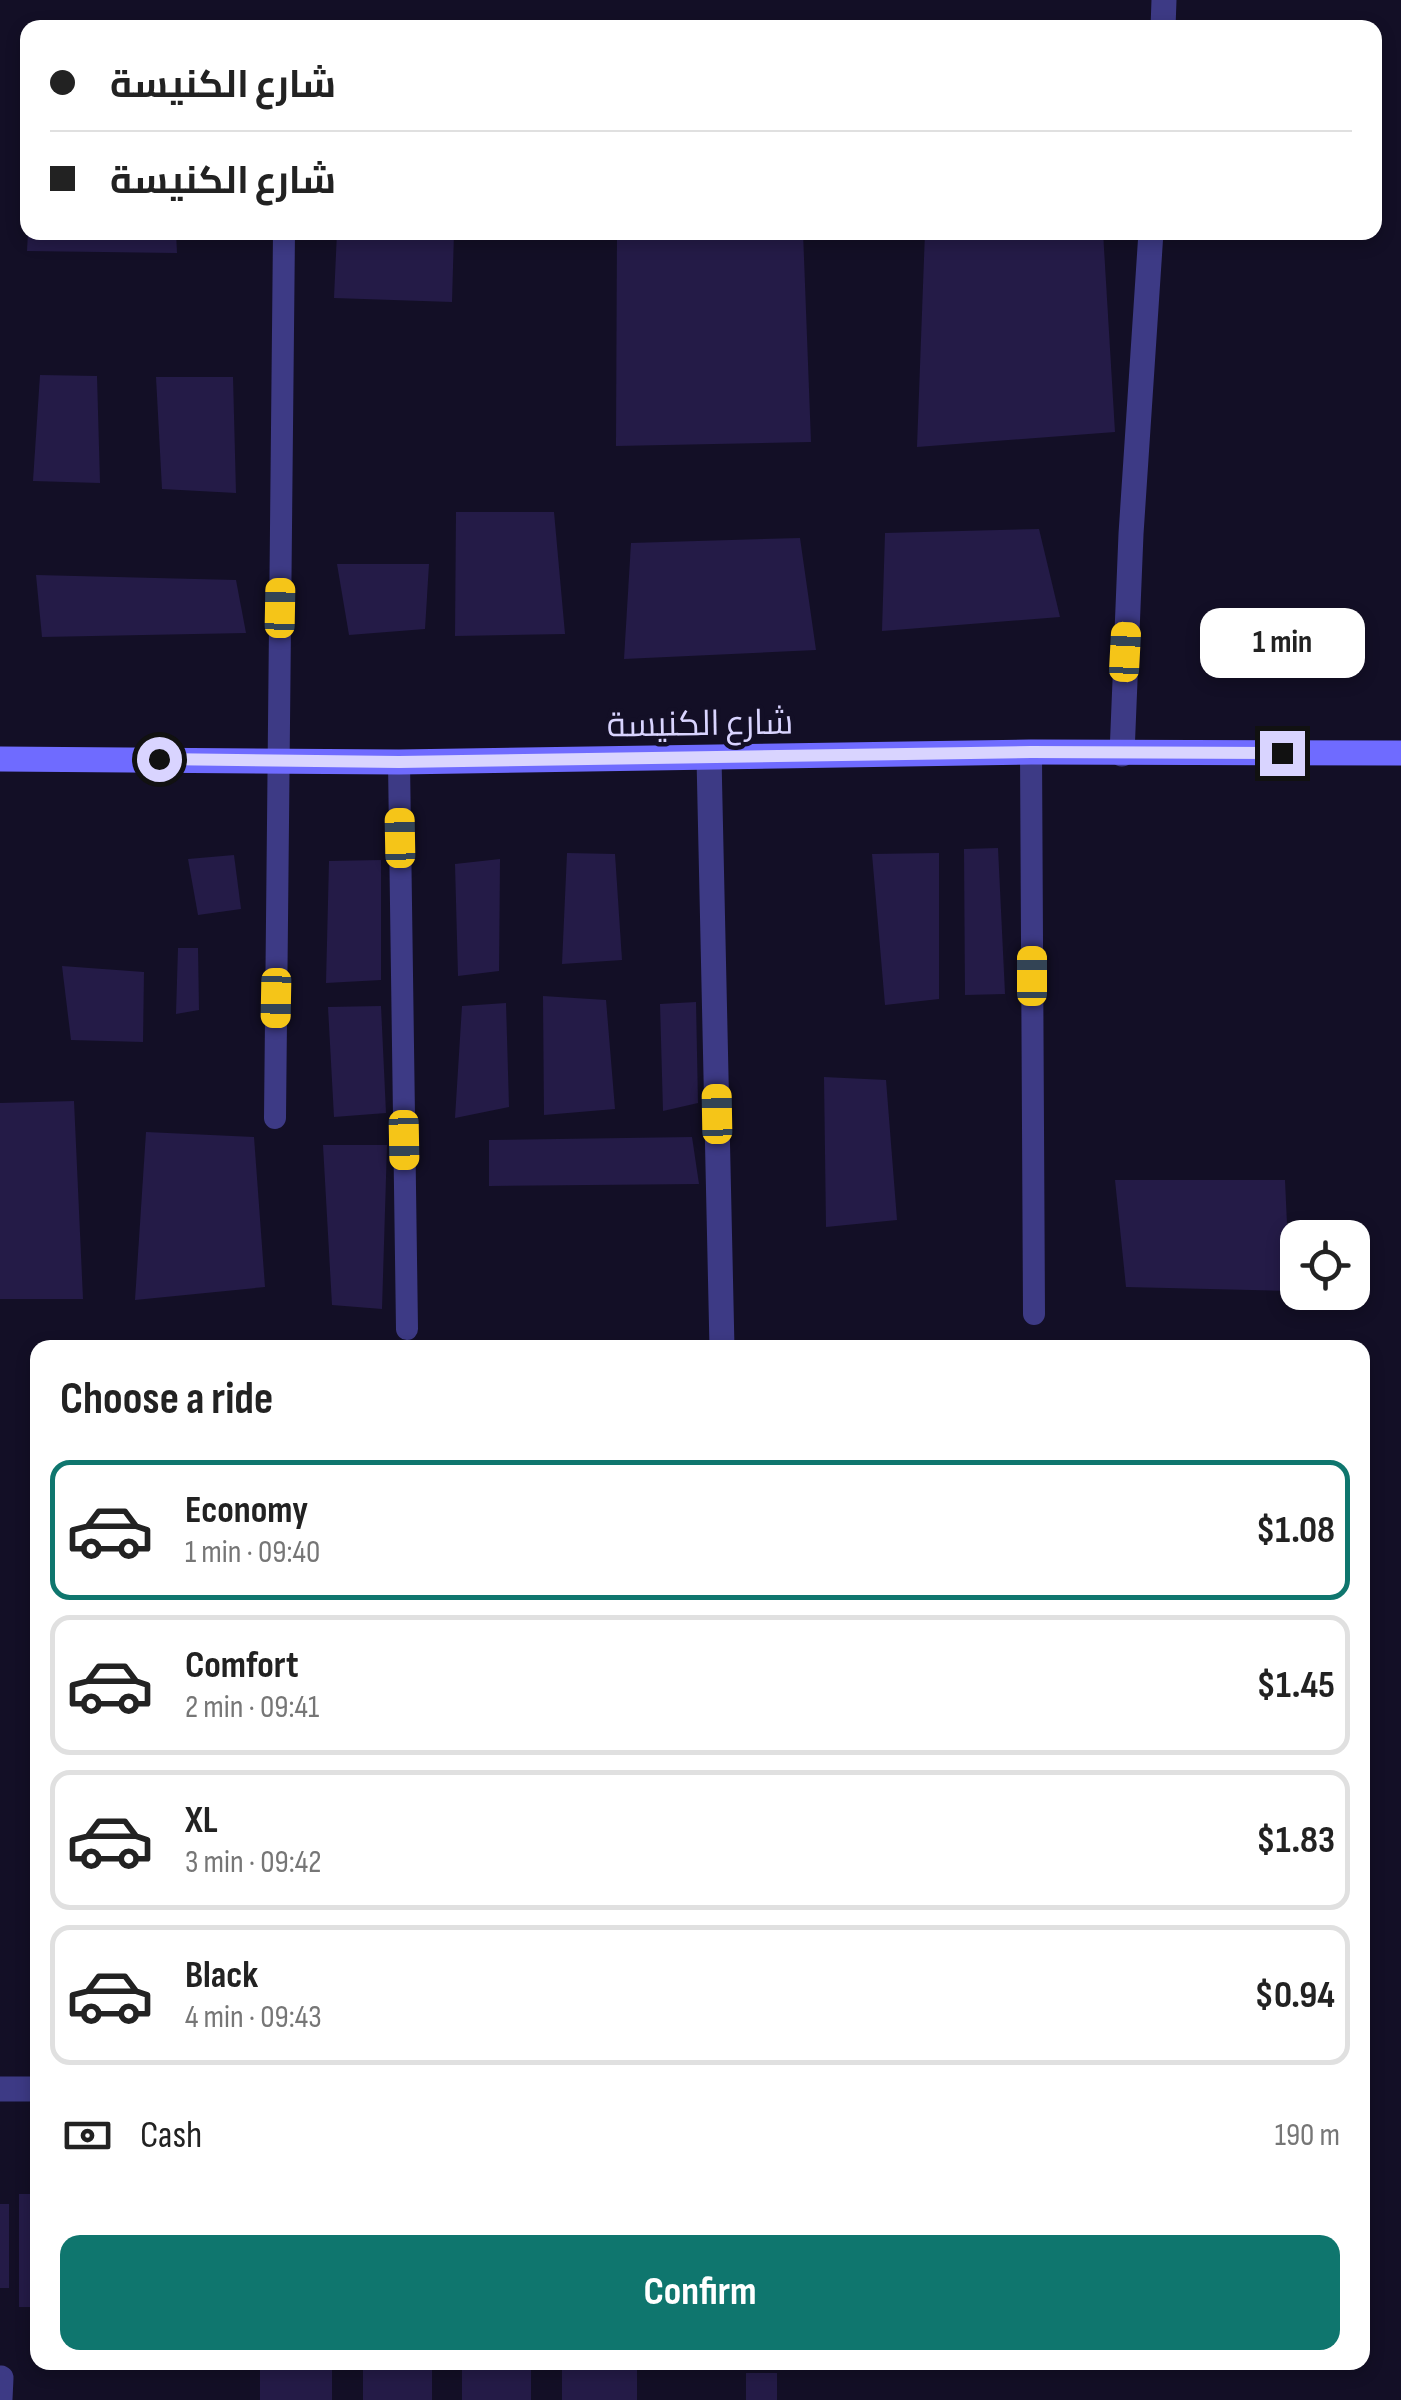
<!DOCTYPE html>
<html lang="en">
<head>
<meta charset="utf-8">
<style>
  body { margin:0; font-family:"Sofia Sans Condensed",Cairo,sans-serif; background:#f2f2f2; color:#222; height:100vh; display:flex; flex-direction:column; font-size:38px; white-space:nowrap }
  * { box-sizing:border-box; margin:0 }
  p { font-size:32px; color:#767676 }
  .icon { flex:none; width:55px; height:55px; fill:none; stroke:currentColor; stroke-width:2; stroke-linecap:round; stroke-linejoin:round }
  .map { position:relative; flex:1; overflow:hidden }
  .drawer { position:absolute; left:30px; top:1340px; width:1340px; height:1030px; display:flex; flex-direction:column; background:#fff; border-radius:20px; box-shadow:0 5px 15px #0003 }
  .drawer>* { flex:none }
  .banner { position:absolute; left:20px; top:20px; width:1362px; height:220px; border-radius:20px; box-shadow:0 5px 15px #0003; display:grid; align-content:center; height:220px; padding:0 30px; background:#fff }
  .fabs { position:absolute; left:1280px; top:1220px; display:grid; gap:20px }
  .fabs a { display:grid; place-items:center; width:90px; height:90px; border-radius:20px; background:#fff; box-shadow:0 5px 15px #0003; font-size:50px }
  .end { position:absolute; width:45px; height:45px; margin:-22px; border:12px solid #d9d4ff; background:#111; box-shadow:0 0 0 5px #111 }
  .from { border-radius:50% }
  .bubble { position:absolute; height:70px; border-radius:20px; background:#fff; box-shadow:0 5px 15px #0003; font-size:32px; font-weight:700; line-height:70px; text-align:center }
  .car { position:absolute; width:30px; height:60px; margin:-30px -15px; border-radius:12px; box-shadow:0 0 8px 2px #0007; background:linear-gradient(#f5c518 24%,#345 0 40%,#f5c518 0 76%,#345 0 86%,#f5c518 0) }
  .banner b { display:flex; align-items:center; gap:35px; height:95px; font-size:38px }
  .banner b+b { border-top:2px solid #e0e0e0 }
  .banner i { width:25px; height:25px; background:#222 }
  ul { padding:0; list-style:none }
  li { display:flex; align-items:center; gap:30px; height:140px; margin:0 20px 15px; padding:0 10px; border:5px solid #e0e0e0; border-radius:20px }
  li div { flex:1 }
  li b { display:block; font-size:38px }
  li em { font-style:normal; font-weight:700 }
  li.active { border-color:#0f766e }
  li>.icon { width:90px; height:90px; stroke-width:1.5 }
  h2 { padding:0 30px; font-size:45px; line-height:120px }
  .pay { display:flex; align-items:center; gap:25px; height:110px; padding:0 30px; font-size:38px }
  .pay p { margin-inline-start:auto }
  .button { display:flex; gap:20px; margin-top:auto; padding:20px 30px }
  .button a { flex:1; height:115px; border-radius:20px; background:#0f766e; color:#fff; font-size:40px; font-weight:700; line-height:115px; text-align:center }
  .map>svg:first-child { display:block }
  .building { fill:#241b47 }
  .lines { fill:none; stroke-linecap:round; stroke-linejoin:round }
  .lane { stroke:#3d3a85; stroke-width:22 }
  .street { stroke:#3d3a85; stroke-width:25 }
  .secondary { stroke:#6f6bff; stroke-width:25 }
  .route { stroke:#d9d4ff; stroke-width:12 }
  .labels { text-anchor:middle; stroke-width:9; stroke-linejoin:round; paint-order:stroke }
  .street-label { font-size:35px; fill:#d9d4ff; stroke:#130f26 }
</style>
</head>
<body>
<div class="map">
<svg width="1401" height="2400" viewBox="0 0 1401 2400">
  <rect width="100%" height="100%" fill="#130f26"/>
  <!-- building -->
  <g class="building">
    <path d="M28 232H176L177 253 27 251Z"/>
    <path d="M337 232H454L452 302 334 298Z"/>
    <path d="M617 232H803L811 442 616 446Z"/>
    <path d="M925 232H1103L1115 432 917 447Z"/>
    <path d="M40 375 97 376 100 483 33 481Z"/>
    <path d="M156 377H233L236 493 162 489Z"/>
    <path d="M456 512H554L565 634 455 636Z"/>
    <path d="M1039 529 1060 617 882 631 885 533Z"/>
    <path d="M800 538 816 650 624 659 631 543Z"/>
    <path d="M337 564H429L425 629 349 635Z"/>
    <path d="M36 575 236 580 246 633 42 637Z"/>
    <path d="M998 848 1005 994 965 995 964 849Z"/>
    <path d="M567 853 615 854 622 960 562 964Z"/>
    <path d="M939 853V999L885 1005 872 854Z"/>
    <path d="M234 855 241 909 198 915 188 859Z"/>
    <path d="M500 859 499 971 458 976 455 864Z"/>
    <path d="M381 860V980L326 983 329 861Z"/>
    <path d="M178 948H198L199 1010 176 1014Z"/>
    <path d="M62 966 144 972 143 1042 71 1040Z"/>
    <path d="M543 996 606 1000 615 1109 544 1115Z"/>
    <path d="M696 1002 698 1103 663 1111 660 1004Z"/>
    <path d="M506 1003 509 1107 455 1118 462 1006Z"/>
    <path d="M381 1006 386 1113 334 1117 328 1007Z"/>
    <path d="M824 1077 886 1080 897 1220 826 1227Z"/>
    <path d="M74 1101 83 1299H0V1103Z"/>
    <path d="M146 1132 254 1137 265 1287 135 1300Z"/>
    <path d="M692 1137 699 1184 489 1186V1140Z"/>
    <path d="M323 1145H387L382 1309 332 1305Z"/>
    <path d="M1115 1180H1285L1290 1291 1126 1287Z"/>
    <rect x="19" y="2194" width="19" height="113"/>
    <rect x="0" y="2204" width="9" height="84"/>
    <rect x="260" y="2362" width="72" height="38"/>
    <rect x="363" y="2362" width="69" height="38"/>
    <rect x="462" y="2362" width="69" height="38"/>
    <rect x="562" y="2362" width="75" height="38"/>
    <rect x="746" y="2373" width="31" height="27"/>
  </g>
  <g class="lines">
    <!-- lane -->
    <g class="lane">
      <path d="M1031 752 1034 1314"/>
      <path d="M399 762 407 1329"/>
      <path d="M275 1118 284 232"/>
    </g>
    <!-- street -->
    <g class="street">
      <path d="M1163 28 1164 0"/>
      <path d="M1122 754 1131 534 1151 232"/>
      <path d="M709 758 722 1348"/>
      <path d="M0 2089H38"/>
      <path d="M0 2399 1 2378"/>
    </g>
    <!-- secondary -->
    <path class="secondary" d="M0 759 399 762 1031 752 1401 753"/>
  </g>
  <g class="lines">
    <!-- route -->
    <path class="route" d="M159 759 399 762 1031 752 1282 753"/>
  </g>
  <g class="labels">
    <!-- street labels -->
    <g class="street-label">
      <text transform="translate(700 723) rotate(-1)" y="12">شارع الكنيسة</text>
    </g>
  </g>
</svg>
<div class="fabs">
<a><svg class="icon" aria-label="locate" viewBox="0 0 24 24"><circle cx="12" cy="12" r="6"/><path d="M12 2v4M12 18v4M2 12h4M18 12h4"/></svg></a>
</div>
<i class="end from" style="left:159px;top:759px"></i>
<i class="end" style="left:1282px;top:753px"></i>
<div class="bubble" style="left:1200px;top:608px;width:165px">1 min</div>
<i class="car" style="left:280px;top:608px;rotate:1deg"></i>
<i class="car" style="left:1125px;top:652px;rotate:3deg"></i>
<i class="car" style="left:400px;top:838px;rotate:359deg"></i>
<i class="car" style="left:1032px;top:976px;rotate:0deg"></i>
<i class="car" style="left:276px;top:998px;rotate:181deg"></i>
<i class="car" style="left:717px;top:1114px;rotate:359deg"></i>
<i class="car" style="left:404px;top:1140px;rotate:179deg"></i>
<div class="banner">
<b><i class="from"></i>شارع الكنيسة</b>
<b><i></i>شارع الكنيسة</b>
</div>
<section class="drawer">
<h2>Choose a ride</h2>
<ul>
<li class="active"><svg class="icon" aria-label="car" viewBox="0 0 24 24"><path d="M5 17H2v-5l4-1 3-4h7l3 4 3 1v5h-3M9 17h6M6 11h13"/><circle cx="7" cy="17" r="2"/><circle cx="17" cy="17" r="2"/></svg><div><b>Economy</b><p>1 min · 09:40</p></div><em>$1.08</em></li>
<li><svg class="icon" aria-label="car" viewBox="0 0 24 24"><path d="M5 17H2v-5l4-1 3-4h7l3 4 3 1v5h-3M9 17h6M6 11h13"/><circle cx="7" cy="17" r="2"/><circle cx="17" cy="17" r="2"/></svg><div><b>Comfort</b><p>2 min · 09:41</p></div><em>$1.45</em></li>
<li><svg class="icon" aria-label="car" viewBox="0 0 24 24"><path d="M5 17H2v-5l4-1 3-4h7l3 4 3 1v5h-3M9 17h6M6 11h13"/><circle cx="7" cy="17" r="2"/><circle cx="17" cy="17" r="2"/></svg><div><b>XL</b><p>3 min · 09:42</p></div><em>$1.83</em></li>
<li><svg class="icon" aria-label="car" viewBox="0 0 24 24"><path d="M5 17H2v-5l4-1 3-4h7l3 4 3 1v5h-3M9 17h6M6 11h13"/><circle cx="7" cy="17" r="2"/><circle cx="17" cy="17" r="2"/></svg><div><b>Black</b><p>4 min · 09:43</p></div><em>$0.94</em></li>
</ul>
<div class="pay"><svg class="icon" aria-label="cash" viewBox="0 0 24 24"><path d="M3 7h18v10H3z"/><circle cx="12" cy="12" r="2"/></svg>Cash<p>190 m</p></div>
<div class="button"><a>Confirm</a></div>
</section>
</div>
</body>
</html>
